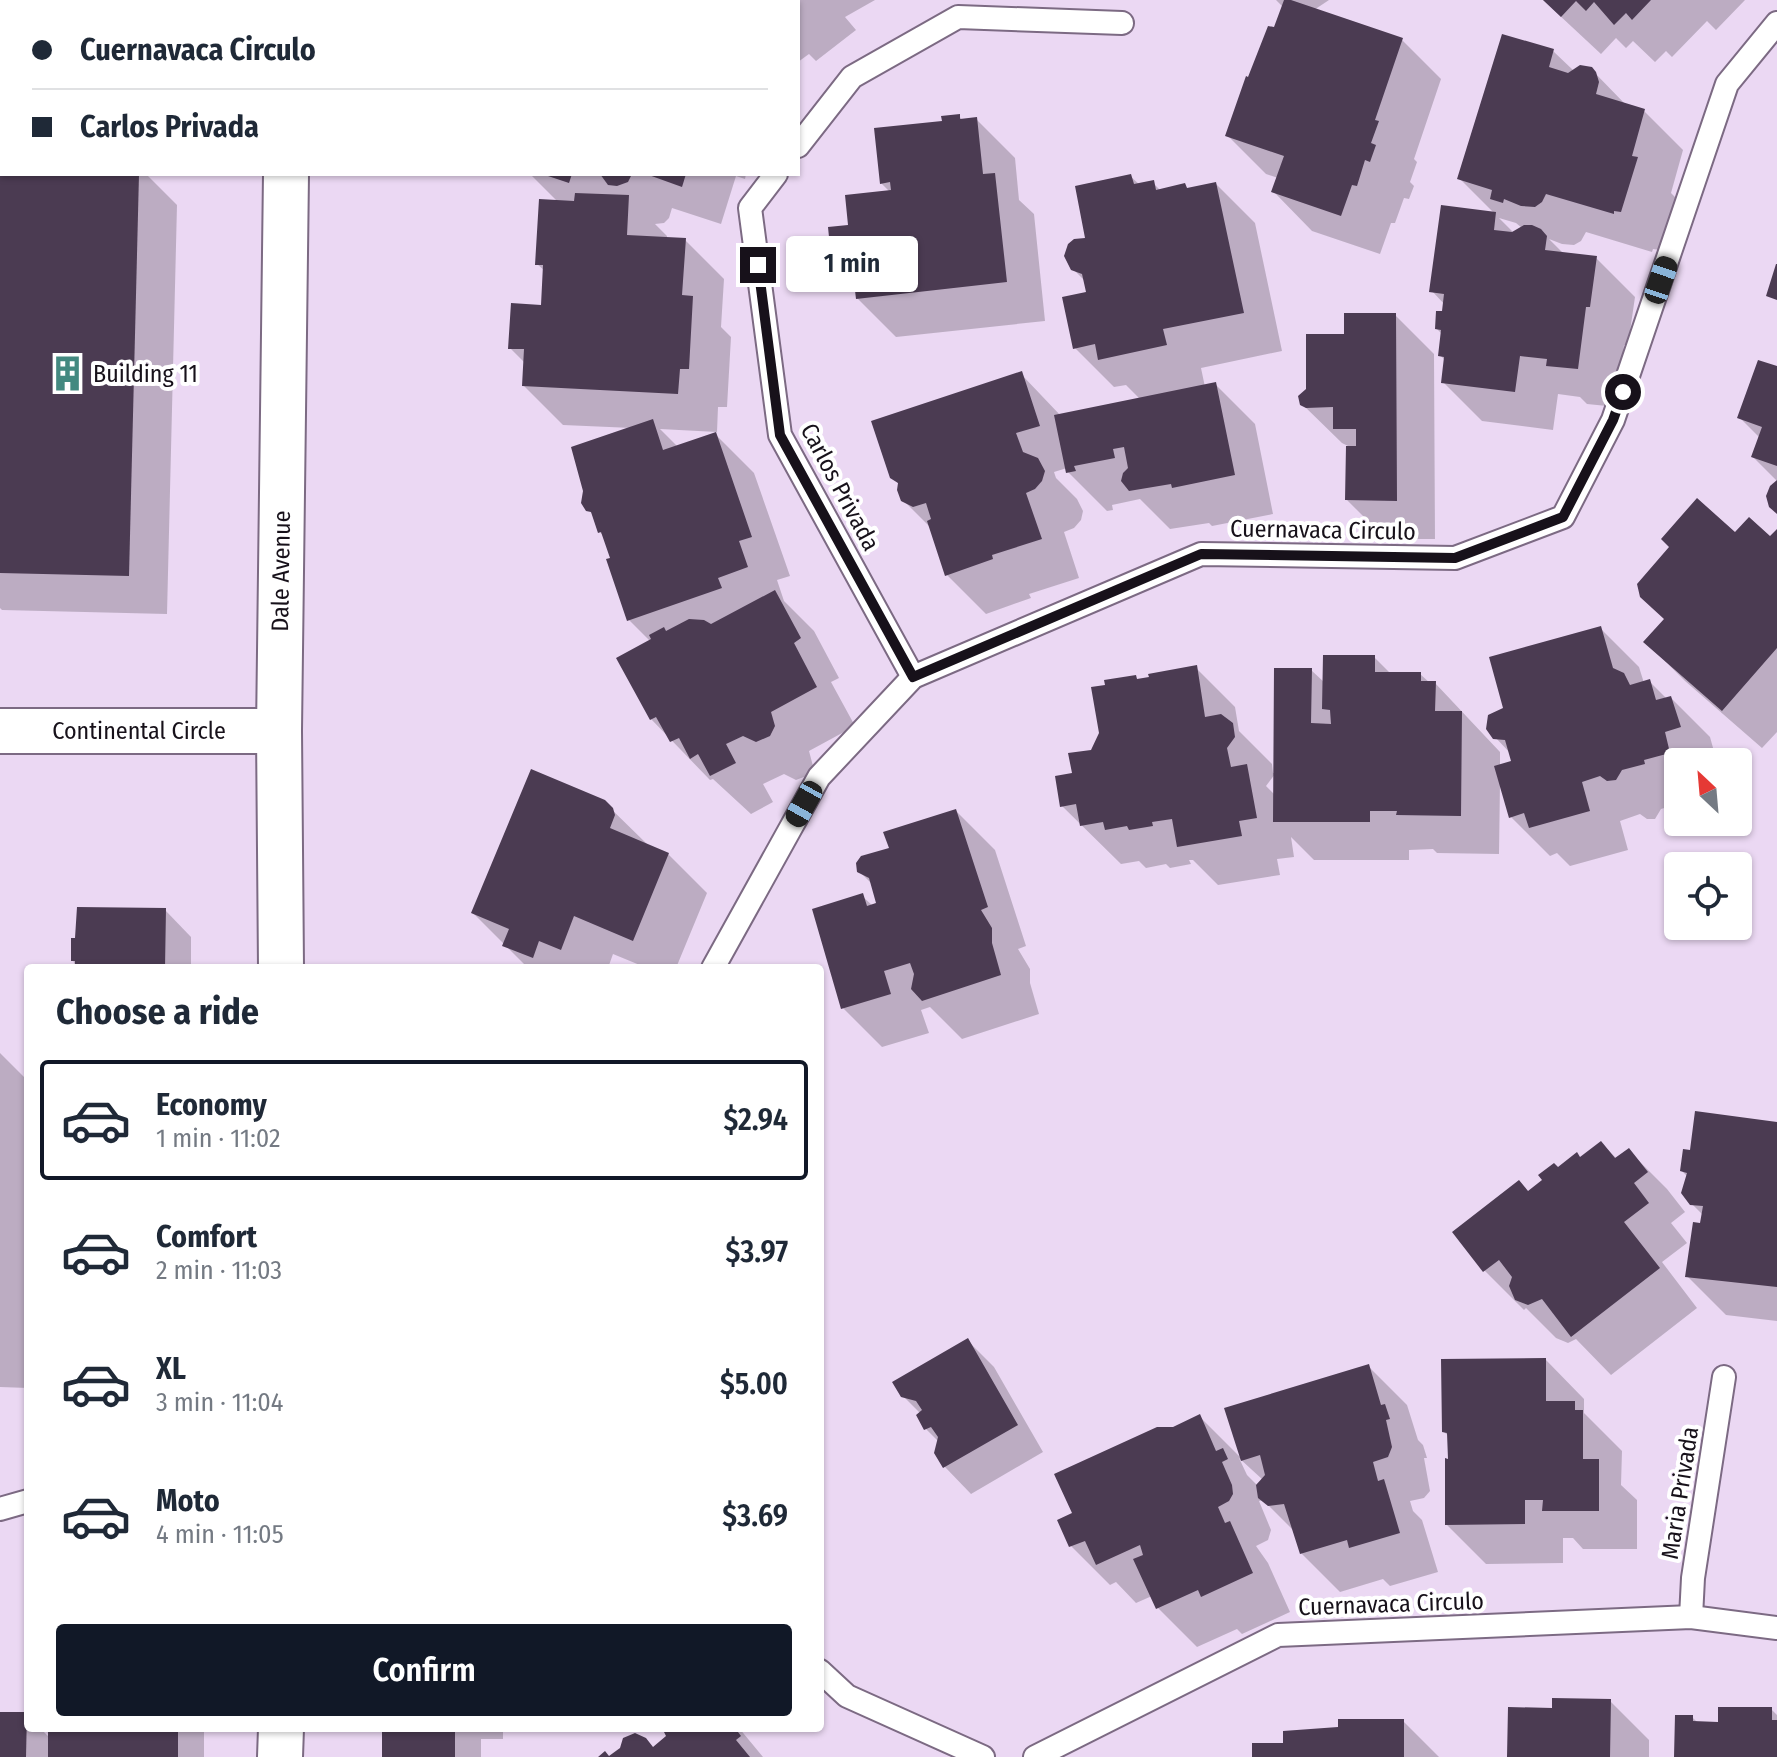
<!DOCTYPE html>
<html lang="en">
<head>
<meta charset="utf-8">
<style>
  body { margin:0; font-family:"Fira Sans Condensed",sans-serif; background:#f6f6f7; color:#1f2937; height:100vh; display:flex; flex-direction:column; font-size:30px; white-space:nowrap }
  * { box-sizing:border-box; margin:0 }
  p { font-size:26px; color:#747a83 }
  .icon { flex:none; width:44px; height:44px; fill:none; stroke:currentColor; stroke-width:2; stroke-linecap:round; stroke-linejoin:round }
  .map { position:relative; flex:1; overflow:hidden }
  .drawer { position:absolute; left:24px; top:964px; width:800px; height:768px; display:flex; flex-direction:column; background:#fff; border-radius:8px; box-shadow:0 2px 6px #0004 }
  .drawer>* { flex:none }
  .guide { position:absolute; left:0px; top:0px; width:800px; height:176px; box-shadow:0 2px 6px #0004; display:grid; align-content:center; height:176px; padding:0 32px; background:#fff }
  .needle { width:52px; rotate:334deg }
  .fabs { position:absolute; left:1664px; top:748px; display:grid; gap:16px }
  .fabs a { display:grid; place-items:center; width:88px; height:88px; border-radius:8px; background:#fff; box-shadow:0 2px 6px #0004; font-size:40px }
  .end { position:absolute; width:36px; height:36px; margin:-18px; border:10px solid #17111a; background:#fff; box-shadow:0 0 0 4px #fff }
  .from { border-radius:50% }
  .bubble { position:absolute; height:56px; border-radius:8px; background:#fff; box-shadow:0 2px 6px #0004; font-size:26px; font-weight:600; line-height:56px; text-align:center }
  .car { position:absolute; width:24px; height:48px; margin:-24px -12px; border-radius:10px; box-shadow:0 0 6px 2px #0007; background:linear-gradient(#222 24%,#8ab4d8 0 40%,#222 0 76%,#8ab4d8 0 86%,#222 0) }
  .guide b { display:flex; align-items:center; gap:28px; height:76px; font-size:30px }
  .guide b+b { border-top:2px solid #e0e1e3 }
  .guide i { width:20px; height:20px; background:#1f2937 }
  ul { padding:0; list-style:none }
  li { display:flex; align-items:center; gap:24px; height:120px; margin:0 16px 12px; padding:0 16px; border:4px solid transparent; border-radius:8px }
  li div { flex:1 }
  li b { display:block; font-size:30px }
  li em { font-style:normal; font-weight:600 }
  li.current { border-color:#111827 }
  li>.icon { width:72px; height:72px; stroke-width:1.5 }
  h2 { padding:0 32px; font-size:36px; line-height:96px }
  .button { display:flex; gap:16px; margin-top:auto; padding:16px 32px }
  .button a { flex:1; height:92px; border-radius:8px; background:#111827; color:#fff; font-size:32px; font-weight:600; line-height:92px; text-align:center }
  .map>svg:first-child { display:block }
  .shadow { fill:#0003; fill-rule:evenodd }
  .building { fill:#4b3b52 }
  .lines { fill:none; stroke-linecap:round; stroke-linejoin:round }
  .service-casing { stroke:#7c6a83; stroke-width:26 }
  .minor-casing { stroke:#7c6a83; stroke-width:48 }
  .service { stroke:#fff; stroke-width:22 }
  .minor { stroke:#fff; stroke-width:44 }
  .route { stroke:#17111a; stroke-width:10 }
  .labels { text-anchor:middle; stroke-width:8; stroke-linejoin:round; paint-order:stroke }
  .poi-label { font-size:24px; fill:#17111a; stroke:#fff; text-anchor:start }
  .street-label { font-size:24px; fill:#17111a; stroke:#fff }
</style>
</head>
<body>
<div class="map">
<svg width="1777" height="1757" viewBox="0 0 1777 1757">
  <rect width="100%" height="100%" fill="#ebd8f3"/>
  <!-- shadow -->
  <g class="shadow">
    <path d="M0 0H187L2 2V115Z"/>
    <path d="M645 0H875L845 17 856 30 816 61 809 54 798 62V2Z"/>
    <path d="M1276 0H1329L1314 10 1402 40 1441 79 1414 159 1417 162 1410 182 1414 186 1409 199 1404 198 1395 223H1391L1380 254 1312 231 1274 192 1278 178 1266 174 1227 135 1250 79 1275 30 1283 7Z"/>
    <path d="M1543 0H1745L1716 30 1707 21 1672 57 1666 51 1655 62 1633 41 1626 48 1616 38 1601 54Z"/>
    <path d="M1553 51 1574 71 1591 69 1627 106 1644 111 1683 150 1671 193 1676 198 1660 250 1653 249 1652 252 1586 232 1581 241 1574 245 1562 244 1549 239 1564 254 1596 258 1635 297 1628 345H1624L1617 407 1587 404 1580 397 1558 394 1553 430 1482 421 1443 382 1446 361 1440 355 1443 335 1437 329 1445 305 1432 291 1495 214 1460 179ZM1499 218 1516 223 1522 228 1514 233Z"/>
    <path d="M959 116 963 121 976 119 1015 158 1019 200 1034 214 1045 321 896 337 857 298 855 279 833 256 850 227 890 192 881 183Z"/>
    <path d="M0 163 2 174H146L177 205 167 614 2 610 0 608Z"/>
    <path d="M530 174H746L745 179 736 176 721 224 672 208 669 218 664 223 655 224 667 236V239L685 240 724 279 721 327 731 337 727 407H718L717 432 660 429 678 447 715 434 754 473 790 576 777 580 784 601 814 631 839 678 831 682 855 726 809 751 813 766 809 775 796 780 784 774 763 784 773 802 751 814 713 779 710 780 651 719V642L629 620 605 538 600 532 594 516 588 509 632 428 563 425 524 386 525 363 510 348 543 307 545 271 537 264 558 202Z"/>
    <path d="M1130 176 1140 185 1153 183 1161 191 1185 186 1189 190 1216 184 1255 223 1282 351 1201 368 1205 387 1216 385 1255 424 1273 514 1212 526 1209 523 1170 529 1140 499 1112 505 1113 510 1107 511 1068 472 1067 468 1054 472 1056 478 1077 499 1083 511 1081 520 1074 528 1064 532 1079 578 1029 594 1031 598 986 614 947 575 931 528 903 500 900 485 892 477 1021 374 1061 416 1141 400 1126 385 1114 387 1075 348 1088 294 1086 282 1073 269 1088 240Z"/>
    <path d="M1395 315 1434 354 1435 539H1386L1347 500 1348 446 1342 443 1302 404 1346 336Z"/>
    <path d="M1777 369V481L1753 457 1760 438 1740 418Z"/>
    <path d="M1777 533V732L1762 748 1685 681 1646 642 1736 535 1770 538Z"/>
    <path d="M1600 628 1639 667 1644 683 1649 681 1667 699 1671 698 1710 737 1717 762H1678V804L1661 809 1655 819H1647L1640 814 1620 821 1628 850 1570 866 1557 853 1550 856 1511 817 1500 783 1499 854 1437 853 1433 849 1409 850V860H1314L1291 837 1294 857 1277 859 1280 875 1218 885 1193 860H1189L1191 864 1170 868 1166 864 1146 868 1139 861 1121 864 1062 806 1074 775 1093 752 1136 678 1139 681 1196 668 1235 707 1239 731 1272 764 1273 773H1275L1311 670 1325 683 1374 657 1391 674H1420L1430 683H1435L1500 752V766L1514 762 1511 754 1495 737 1505 709ZM1275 774V795L1266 786Z"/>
    <path d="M604 802 649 846 668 854 707 893 676 968H647L613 954 608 968H528L473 913Z"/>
    <path d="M956 811 995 850 1026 946 1018 949 1030 969V983L1039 1014 962 1039 930 1007 921 1010 929 1033 882 1047 843 1008 862 896 873 906 878 904 873 885 859 871Z"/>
    <path d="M165 910 191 937V968H76L73 960Z"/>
    <path d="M0 1053 28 1081V1388L0 1387Z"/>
    <path d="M1777 1124V1321L1726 1315 1687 1276 1703 1215 1691 1203 1688 1177 1682 1171Z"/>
    <path d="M1601 1143 1617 1159 1628 1150 1667 1189 1685 1212 1671 1223 1687 1243 1662 1262 1697 1308 1611 1375 1576 1339 1568 1343 1556 1338 1526 1308 1524 1310 1485 1271 1455 1232 1529 1193 1559 1170 1581 1159Z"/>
    <path d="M968 1341 994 1367 1043 1452 971 1494 945 1467 936 1452 939 1442 926 1429 921 1414 903 1396Z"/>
    <path d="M1546 1360 1584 1399V1413L1622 1451 1621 1485 1637 1500V1549H1583L1573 1538H1563V1563L1486 1564 1447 1525 1450 1437 1444 1432Z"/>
    <path d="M1368 1366 1407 1405 1418 1440 1423 1445 1427 1458H1424L1430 1491 1424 1498 1410 1501 1413 1511 1422 1520 1438 1572 1390 1586 1383 1579 1340 1592 1301 1553 1295 1532 1263 1500 1259 1501 1271 1530 1268 1540 1256 1546 1268 1563 1290 1612 1242 1634 1237 1629 1197 1647 1158 1608 1152 1596 1136 1603 1116 1582 1110 1585 1071 1546 1074 1514 1173 1428 1200 1417 1242 1459ZM1239 1458 1263 1480 1258 1486 1247 1475Z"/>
    <path d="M1610 1701 1649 1740V1757H1509L1554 1710Z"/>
    <path d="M1771 1709 1777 1715V1757H1676L1692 1717 1699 1724H1720Z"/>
    <path d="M0 1714H26L28 1728H40L50 1738V1728H204V1757H0Z"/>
    <path d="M1403 1721 1439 1757H1254L1285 1746Z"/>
    <path d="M384 1728H503V1739H481V1757H384Z"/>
    <path d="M672 1728H739L763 1757H611L653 1750 669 1736Z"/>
  </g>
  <!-- building -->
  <g class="building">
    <path d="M1284 0H1291L1403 38 1375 120 1379 121 1371 143 1376 145 1370 162 1365 160 1357 186 1352 185 1341 216 1271 192 1284 156 1225 136 1246 76 1248 77 1268 26 1274 27Z"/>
    <path d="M1543 0H1651L1632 20 1626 13 1614 25 1594 2 1586 11 1576 1 1561 17Z"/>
    <path d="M1502 34 1554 49 1549 67 1568 73 1580 65 1592 67 1596 72 1599 82 1596 94 1645 109 1632 156 1638 157 1621 212 1614 211V214L1546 194 1542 202 1535 207 1521 206 1504 199 1503 203 1490 199 1492 190 1457 179Z"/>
    <path d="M960 114V119L977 117 983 174 995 173 1007 282 856 299 852 265 847 266 846 256 831 257 828 227 848 225 845 195 891 190 890 182 880 184 874 128 942 121 941 116Z"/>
    <path d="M0 174H139L129 576 0 573Z"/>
    <path d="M542 174H572L569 183Z"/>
    <path d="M600 174H632L628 182 617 186 608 185Z"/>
    <path d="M646 174H686L682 187Z"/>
    <path d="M1131 174 1134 184 1154 180 1156 190 1185 183 1187 188 1216 182 1244 313 1163 329 1167 345 1098 360 1095 344 1073 349 1062 297 1086 292 1082 274 1071 270 1064 256 1068 244 1074 239 1085 238 1075 186Z"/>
    <path d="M575 193 629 195 627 235 686 238 682 295 693 296 689 369H680L678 394 522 386 524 349H508L511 303 541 305 543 265H535L539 199 574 201Z"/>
    <path d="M1441 205 1496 212 1494 230 1512 232 1524 225H1532L1541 229 1547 236 1545 250 1597 256 1590 307H1586L1578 369 1546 366 1547 359 1520 356 1515 392 1441 383 1444 357 1438 356 1441 330 1435 329 1436 311H1442L1444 294 1429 292Z"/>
    <path d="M1776 264H1777V300L1766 296Z"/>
    <path d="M1344 313H1396L1397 501 1345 500 1346 446H1356V429H1333V407L1306 408 1300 405 1298 396 1306 389V334H1344Z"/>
    <path d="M1758 360 1777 366V466L1751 457 1762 427 1737 418Z"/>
    <path d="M1022 371 1040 426 1016 433 1023 452 1038 458 1045 471 1042 481 1035 489 1026 493 1042 539 992 555 993 559 945 576 927 521 931 519 926 503 913 507 901 501 897 490 898 483 890 478 871 421Z"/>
    <path d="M1216 382 1235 475 1172 488 1171 484 1129 491 1121 481 1123 473 1128 468 1124 447 1113 449 1115 458 1074 466 1076 471 1066 473 1054 415Z"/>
    <path d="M653 419 663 450 716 432 752 537 739 541 748 567 718 578 722 588 627 621 606 559 610 558 601 532 598 533 591 512 586 511 581 503 583 491 571 447Z"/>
    <path d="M1777 480V514L1769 507 1766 496 1770 486Z"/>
    <path d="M1697 498 1735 532 1749 517 1770 536 1777 529V648L1722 711 1643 642 1664 619 1640 597 1637 584 1669 547 1661 539Z"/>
    <path d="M775 590 801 638 794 643 817 687 771 712 775 726 770 736 756 742 743 736 726 744 736 763 710 776 698 754 690 759 679 738 670 742 656 717 650 720 616 658 651 639 649 635 664 627 666 631 689 619 704 620 711 624Z"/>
    <path d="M1601 626 1613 668 1624 673 1630 685 1650 679 1656 700 1671 696 1681 727 1665 732 1670 753 1644 760 1645 764 1622 770 1616 780 1607 781 1600 776 1582 782 1590 811 1529 828 1524 813 1509 818 1494 766 1511 761 1505 740 1493 739 1486 729 1488 715 1503 708 1489 657Z"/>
    <path d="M1323 655H1375V672H1421V681H1436L1435 711H1462L1461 816 1396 815 1397 811H1370V822H1273L1274 668H1312L1311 723 1331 724 1330 710 1322 709Z"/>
    <path d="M1197 665 1205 717 1221 714 1233 723 1235 737 1227 748 1231 767 1247 764 1257 818 1239 821 1242 836 1177 847 1172 819 1152 822 1153 826 1129 830 1127 826 1105 830 1103 822 1080 826 1076 804 1060 807 1055 776 1072 773 1068 753 1091 750 1099 733 1091 687 1105 685 1104 680 1136 675 1137 679 1149 677 1148 674Z"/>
    <path d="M531 769 605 800 613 808 615 815 610 828 669 853 633 941 574 916 561 950 539 941 533 958 502 946 509 929 471 913Z"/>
    <path d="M956 809 988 907 981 910 992 928V943L1001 975 922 1001 911 989 914 974 910 963 884 971 891 994 841 1009 812 909 863 893 867 906 876 903 869 878 857 872 856 863 861 856 889 848 883 832Z"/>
    <path d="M77 907 166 908 165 968H75V961H71V938H75Z"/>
    <path d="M1695 1111 1777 1122V1287L1685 1277 1693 1222 1700 1223 1703 1206 1690 1205 1681 1193 1687 1173 1680 1171 1683 1149 1690 1150Z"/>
    <path d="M1601 1141 1615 1158 1629 1148 1648 1172 1634 1183 1649 1203 1624 1222 1660 1268 1571 1337 1542 1299 1528 1305 1515 1300 1509 1286 1512 1277 1499 1260 1483 1272 1452 1232 1519 1180 1528 1191 1542 1180 1538 1175 1554 1163 1558 1167 1577 1152 1580 1157Z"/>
    <path d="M968 1338 1018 1425 943 1468 934 1453 938 1437 931 1427 924 1430 916 1415 922 1410 916 1401 901 1397 892 1382Z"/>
    <path d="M1546 1358V1401H1575V1410H1583V1459H1599V1511H1542L1543 1500H1525V1524L1445 1525V1458L1448 1459 1447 1433 1442 1432 1441 1359Z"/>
    <path d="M1369 1364 1381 1405 1385 1404 1390 1419 1386 1420 1392 1447 1388 1457 1373 1462 1378 1481 1384 1479 1400 1533 1349 1548 1347 1540 1300 1554 1284 1504 1268 1506 1258 1498 1256 1485 1265 1475 1260 1455 1241 1461 1224 1408Z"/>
    <path d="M1200 1414 1216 1451 1223 1448 1228 1459 1222 1462 1232 1485 1233 1494 1229 1501 1218 1507 1225 1523 1230 1521 1253 1573 1201 1597 1198 1590 1156 1609 1133 1559 1143 1555 1140 1545 1096 1565 1085 1541 1069 1547 1057 1520 1072 1513 1054 1474 1157 1427H1173Z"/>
    <path d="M1552 1698 1611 1699 1610 1757H1507L1508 1707 1552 1708Z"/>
    <path d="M1718 1707H1772V1720H1777V1757H1674L1675 1715H1693V1721L1718 1722Z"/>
    <path d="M0 1712H27L26 1757H0Z"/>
    <path d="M1338 1719H1404V1757H1252V1743H1283V1731L1338 1727Z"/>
    <rect x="48" y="1728" width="130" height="29"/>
    <rect x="382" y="1728" width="73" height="29"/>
    <path d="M669 1728H735L741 1736 736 1740 750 1757H598L605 1751 609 1756 620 1748 623 1738 635 1733 646 1738 653 1747 666 1736 664 1732Z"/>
  </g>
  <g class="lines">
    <defs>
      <g id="service">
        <path d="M798 146 852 77 958 17 1122 23"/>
        <path d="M776 174 750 208 780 435 913 677"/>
        <path d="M713 968 819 777 913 677 1201 554 1455 558 1563 517 1613 420 1727 84 1777 23"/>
        <path d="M0 1509 28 1501"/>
        <path d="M1691 1617 1693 1578 1724 1377"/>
        <path d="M820 1671 847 1696 983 1757"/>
        <path d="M1035 1757 1278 1635 1691 1617 1777 1628"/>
      </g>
      <g id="minor">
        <path d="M289 2V0"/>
        <path d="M0 731H279"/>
        <path d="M281 968 279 731 286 174"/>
        <path d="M280 1757 281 1728"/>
      </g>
    </defs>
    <!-- service casing -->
    <use href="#service" class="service-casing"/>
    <!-- minor casing -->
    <use href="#minor" class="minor-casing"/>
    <!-- service -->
    <use href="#service" class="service"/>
    <!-- minor -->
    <use href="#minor" class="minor"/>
  </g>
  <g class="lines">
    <!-- route -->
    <path class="route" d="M758 265 780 435 913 677 1201 554 1455 558 1563 517 1613 420 1623 392"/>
  </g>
  <!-- icons -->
  <defs>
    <symbol id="building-bare" viewBox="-9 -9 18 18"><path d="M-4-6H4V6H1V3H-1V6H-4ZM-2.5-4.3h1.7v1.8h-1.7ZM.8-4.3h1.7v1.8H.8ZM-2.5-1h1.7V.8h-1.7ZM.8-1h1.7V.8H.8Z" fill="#438980" stroke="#fff" stroke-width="2.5" paint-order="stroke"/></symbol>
  </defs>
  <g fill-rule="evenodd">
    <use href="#building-bare" x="42" y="348" width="51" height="51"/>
  </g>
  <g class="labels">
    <!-- poi labels -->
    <g class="poi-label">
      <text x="93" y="382">Building 11</text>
    </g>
    <!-- street labels -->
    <g class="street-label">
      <text transform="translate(840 487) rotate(62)" y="8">Carlos Privada</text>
      <text transform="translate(1323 530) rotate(1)" y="8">Cuernavaca Circulo</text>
      <text transform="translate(281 571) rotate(-89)" y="8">Dale Avenue</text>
      <text x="139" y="739">Continental Circle</text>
      <text transform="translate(1680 1493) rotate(-81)" y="8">Maria Privada</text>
      <text transform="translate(1391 1604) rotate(-2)" y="8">Cuernavaca Circulo</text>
    </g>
  </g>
</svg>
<div class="fabs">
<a><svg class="needle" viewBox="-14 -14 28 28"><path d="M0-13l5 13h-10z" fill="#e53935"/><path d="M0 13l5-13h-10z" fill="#747a83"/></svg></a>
<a><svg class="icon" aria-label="locate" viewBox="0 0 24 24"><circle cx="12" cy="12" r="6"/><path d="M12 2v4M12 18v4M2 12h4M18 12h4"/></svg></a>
</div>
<i class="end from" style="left:1623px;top:392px"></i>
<i class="end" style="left:758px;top:265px"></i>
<div class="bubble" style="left:786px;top:236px;width:132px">1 min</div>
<i class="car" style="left:1661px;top:280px;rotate:19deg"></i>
<i class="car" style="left:804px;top:804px;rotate:209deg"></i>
<div class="guide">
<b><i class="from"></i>Cuernavaca Circulo</b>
<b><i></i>Carlos Privada</b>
</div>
<section class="drawer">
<h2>Choose a ride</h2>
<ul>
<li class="current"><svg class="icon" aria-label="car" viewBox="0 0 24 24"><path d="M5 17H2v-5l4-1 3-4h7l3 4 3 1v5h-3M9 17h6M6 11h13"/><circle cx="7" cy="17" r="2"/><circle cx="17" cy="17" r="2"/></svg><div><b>Economy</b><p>1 min · 11:02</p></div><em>$2.94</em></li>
<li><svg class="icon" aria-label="car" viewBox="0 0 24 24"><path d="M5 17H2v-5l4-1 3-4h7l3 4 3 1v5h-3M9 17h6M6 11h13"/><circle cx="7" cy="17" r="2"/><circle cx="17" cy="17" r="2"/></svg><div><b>Comfort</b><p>2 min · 11:03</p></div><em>$3.97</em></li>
<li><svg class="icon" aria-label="car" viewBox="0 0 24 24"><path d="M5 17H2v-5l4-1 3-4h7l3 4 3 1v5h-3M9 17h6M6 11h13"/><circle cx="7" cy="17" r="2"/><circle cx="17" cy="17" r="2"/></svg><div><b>XL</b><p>3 min · 11:04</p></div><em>$5.00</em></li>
<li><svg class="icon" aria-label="car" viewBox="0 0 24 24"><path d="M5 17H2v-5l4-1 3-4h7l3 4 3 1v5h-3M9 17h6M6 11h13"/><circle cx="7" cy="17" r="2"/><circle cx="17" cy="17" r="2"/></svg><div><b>Moto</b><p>4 min · 11:05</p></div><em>$3.69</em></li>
</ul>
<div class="button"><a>Confirm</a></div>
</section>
</div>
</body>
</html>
